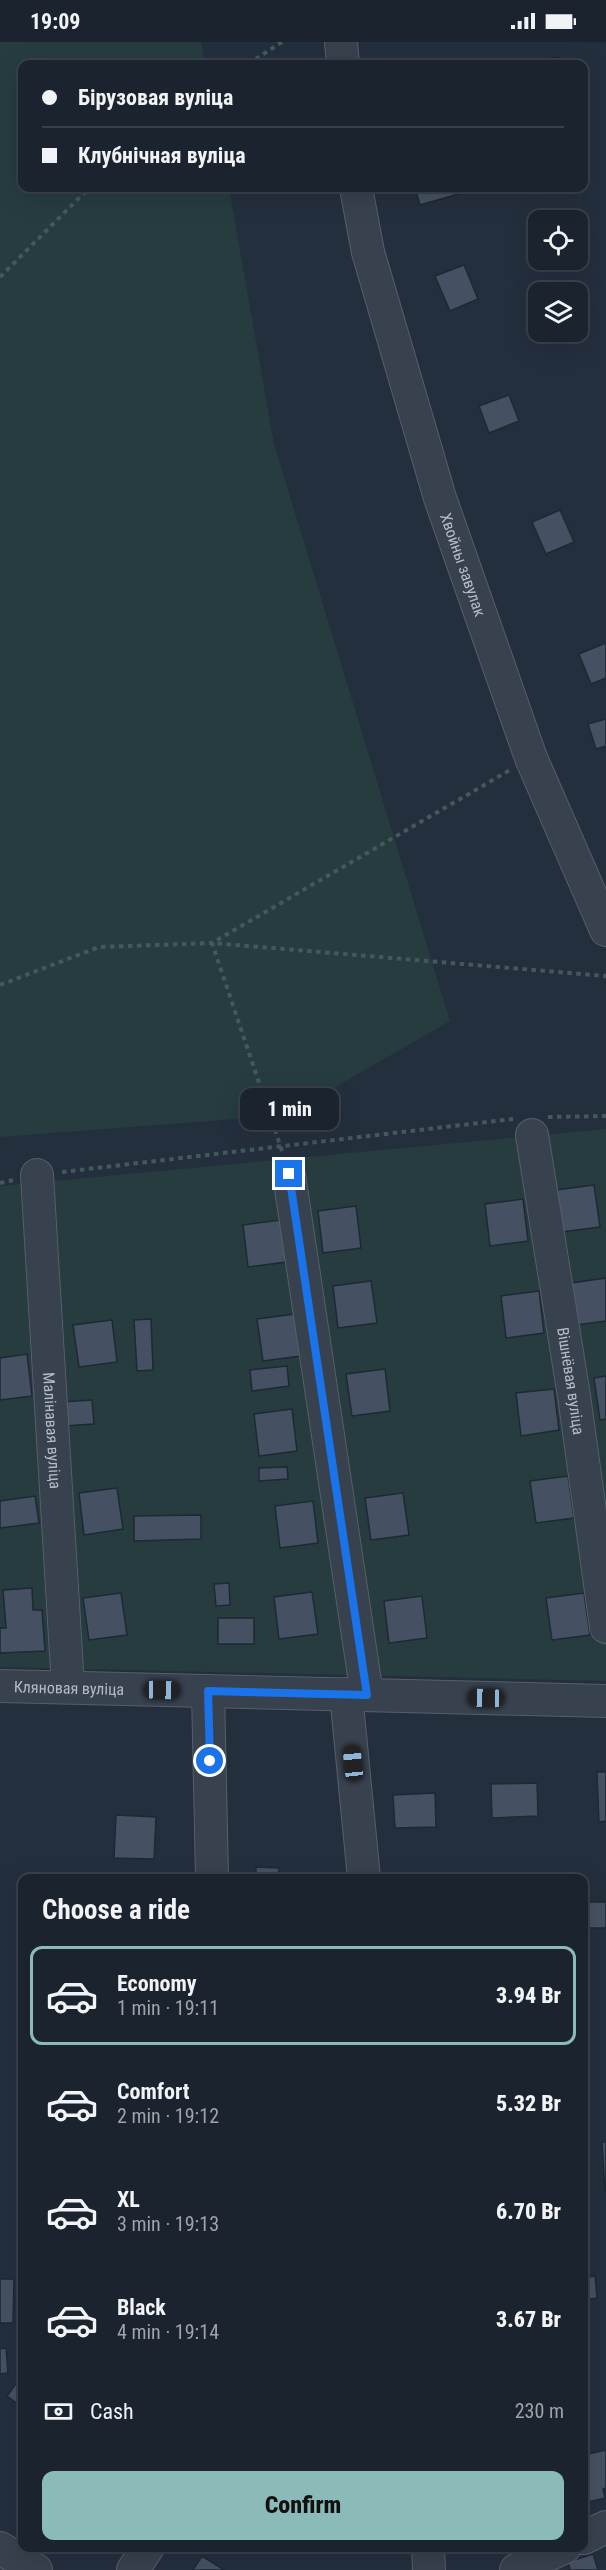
<!DOCTYPE html>
<html lang="en">
<head>
<meta charset="utf-8">
<style>
  body { margin:0; font-family:"Roboto Condensed",sans-serif; background:#242b36; color:#f1f3f6; height:100vh; display:flex; flex-direction:column; font-size:22px; white-space:nowrap }
  * { box-sizing:border-box; margin:0 }
  p { font-size:20px; color:#a0a4aa }
  .icon { flex:none; width:33px; height:33px; fill:none; stroke:currentColor; stroke-width:2; stroke-linecap:round; stroke-linejoin:round }
  .map { position:relative; flex:1; overflow:hidden }
  .side { position:absolute; left:18px; top:1832px; width:570px; height:678px; display:flex; flex-direction:column; background:#1b232e; border-radius:12px; box-shadow:0 6px 24px #0002,0 0 0 2px #39404a }
  .side>* { flex:none }
  .top-card { position:absolute; left:18px; top:18px; width:570px; height:132px; border-radius:12px; box-shadow:0 6px 24px #0002,0 0 0 2px #39404a; display:grid; align-content:center; height:132px; padding:0 24px; background:#1b232e }
  .fabs { position:absolute; left:528px; top:168px; display:grid; gap:12px }
  .fabs a { display:grid; place-items:center; width:60px; height:60px; border-radius:12px; background:#1b232e; box-shadow:0 6px 24px #0002,0 0 0 2px #39404a; font-size:30px }
  .end { position:absolute; width:27px; height:27px; margin:-14px; border:8px solid #1a73e8; background:#fff; box-shadow:0 0 0 3px #fff }
  .from { border-radius:50% }
  .bubble { position:absolute; height:42px; border-radius:12px; background:#1b232e; box-shadow:0 6px 24px #0002,0 0 0 2px #39404a; font-size:20px; font-weight:800; line-height:42px; text-align:center }
  .car { position:absolute; width:18px; height:36px; margin:-18px -9px; border-radius:8px; box-shadow:0 0 4px 2px #0007; background:linear-gradient(#222 24%,#8ab4d8 0 40%,#222 0 76%,#8ab4d8 0 86%,#222 0) }
  .top-card b { display:flex; align-items:center; gap:21px; height:57px; font-size:22px }
  .top-card b+b { border-top:2px solid #39404a }
  .top-card i { width:15px; height:15px; background:#f1f3f6 }
  ul { padding:0; list-style:none }
  li { display:flex; align-items:center; gap:18px; height:99px; margin:0 12px 9px; padding:0 12px; border:3px solid transparent; border-radius:12px }
  li div { flex:1 }
  li b { display:block; font-size:22px }
  li em { font-style:normal; font-weight:800 }
  li.active { border-color:#8bbbb9 }
  li>.icon { width:54px; height:54px; stroke-width:1.5 }
  h2 { padding:0 24px; font-size:27px; line-height:72px }
  .pay { display:flex; align-items:center; gap:15px; height:66px; padding:0 24px; font-size:22px }
  .pay p { margin-inline-start:auto }
  .button { display:flex; gap:12px; margin-top:auto; padding:12px 24px }
  .button a { flex:1; height:69px; border-radius:12px; background:#8bbbb9; color:#111; font-size:24px; font-weight:800; line-height:69px; text-align:center }
  .status { display:flex; justify-content:space-between; align-items:center; height:42px; padding:0 30px; background:#1b232e; direction:ltr }
  .status svg { height:16px; fill:currentColor }
  .map>svg:first-child { display:block }
  .green { fill:#263c3f }
  .building { fill:#455162; stroke:#1f2835; stroke-width:1.5 }
  .lines { fill:none; stroke-linecap:round; stroke-linejoin:round }
  .minor-casing { stroke:#565f6c; stroke-width:34 }
  .path { stroke:#44595c; stroke-width:4; stroke-dasharray:4.5 4.5; stroke-linecap:butt }
  .minor { stroke:#38414e; stroke-width:32 }
  .route { stroke:#1a73e8; stroke-width:8 }
  .labels { text-anchor:middle; stroke-width:4.5; stroke-linejoin:round; paint-order:stroke }
  .street-label { font-size:16px; fill:#b4bcc9; stroke:#1d2633 }
</style>
</head>
<body>
<div class="status"><b>19:09</b><svg viewBox="0 0 49 12"><path d="M0 12V9h3v3zM5 12V6h3v6zM10 12V3h3v9zM15 12V0h3v12zM26 1h20v11H26zM47 4h2v5h-2z"/></svg></div>
<div class="map">
<svg width="606" height="2528" viewBox="0 0 606 2528">
  <rect width="100%" height="100%" fill="#242f3e"/>
  <!-- green -->
  <g class="green">
    <path d="M0 0H201L205 22H22V146H229L274 402 450 979 287 1073 0 1095Z"/>
    <path d="M606 1087V1639L0 1625V1144Z"/>
  </g>
  <!-- building -->
  <g class="building">
    <path d="M559 15 561 22H522Z"/>
    <path d="M415 146H461L462 151 420 163Z"/>
    <path d="M464 223 478 257 450 269 435 234Z"/>
    <path d="M509 353 519 379 489 391 479 364Z"/>
    <path d="M560 468 574 500 546 512 532 480Z"/>
    <path d="M606 601V636L591 642 579 612Z"/>
    <path d="M606 677V704L596 707 588 682Z"/>
    <path d="M594 1143 600 1185 561 1190 556 1148Z"/>
    <path d="M523 1157 528 1199 490 1204 485 1162Z"/>
    <path d="M356 1164 361 1206 323 1211 318 1169Z"/>
    <path d="M281 1178 286 1220 248 1225 243 1183Z"/>
    <path d="M606 1236V1279L576 1283 571 1241Z"/>
    <path d="M371 1239 377 1281 338 1286 333 1244Z"/>
    <path d="M539 1249 544 1291 506 1296 501 1254Z"/>
    <path d="M295 1272 301 1314 263 1319 257 1277Z"/>
    <path d="M151 1277 153 1328 137 1329 134 1278Z"/>
    <path d="M112 1278 117 1320 79 1325 73 1283Z"/>
    <path d="M27 1312 32 1354 0 1358V1316Z"/>
    <path d="M287 1324 289 1344 252 1349 250 1328Z"/>
    <path d="M385 1327 390 1369 352 1374 346 1332Z"/>
    <path d="M606 1334V1377L600 1378 594 1336Z"/>
    <path d="M554 1347 559 1388 521 1394 516 1351Z"/>
    <path d="M92 1358 94 1382 63 1384 61 1360Z"/>
    <path d="M292 1367 297 1409 259 1414 254 1372Z"/>
    <path d="M287 1425 288 1437 259 1439V1426Z"/>
    <path d="M568 1434 574 1476 536 1481 530 1439Z"/>
    <path d="M117 1446 123 1487 84 1493 79 1451Z"/>
    <path d="M403 1451 409 1493 371 1498 365 1456Z"/>
    <path d="M35 1454 39 1481 0 1486V1459Z"/>
    <path d="M313 1459 318 1501 280 1506 275 1464Z"/>
    <path d="M201 1473V1497L134 1499V1474Z"/>
    <path d="M229 1541 230 1563 216 1564 214 1542Z"/>
    <path d="M32 1546 33 1568H42L45 1609 0 1611V1586H6L3 1548Z"/>
    <path d="M312 1550 318 1592 279 1597 274 1555Z"/>
    <path d="M121 1551 127 1593 89 1598 83 1556Z"/>
    <path d="M584 1551 590 1593 552 1598 546 1556Z"/>
    <path d="M422 1554 427 1596 389 1601 384 1559Z"/>
    <rect x="218" y="1576" width="36" height="26"/>
    <path d="M597 1730H606V1779L599 1780Z"/>
    <path d="M537 1741 538 1774 492 1776 491 1742Z"/>
    <path d="M435 1751 436 1785 395 1786 393 1753Z"/>
    <path d="M116 1773 156 1775 154 1817 114 1816Z"/>
    <path d="M256 1825 279 1826V1836H256Z"/>
    <rect x="588" y="1860" width="18" height="26"/>
    <path d="M602 2100H606V2150H605Z"/>
    <path d="M595 2234 597 2256 584 2258V2236Z"/>
    <path d="M0 2237H14L13 2281H0Z"/>
    <path d="M6 2306 8 2331 0 2332V2307Z"/>
    <path d="M21 2335 22 2336V2365L7 2354Z"/>
    <path d="M606 2408V2446L603 2447 605 2456 584 2461V2413Z"/>
    <path d="M593 2512 598 2528H570L568 2520Z"/>
    <path d="M202 2514 224 2528H193Z"/>
  </g>
  <g class="lines">
    <defs>
      <g id="minor">
        <path d="M341 0 343 22"/>
        <path id="s1" d="M356 146 368 210 440 456 531 716 606 888"/>
        <path id="s2" d="M532 1093 574 1354 606 1585"/>
        <path id="s3" d="M37 1133 68 1645"/>
        <path d="M289 1133 367 1653"/>
        <path id="s4" d="M0 1644 606 1659"/>
        <path d="M208 1649 212 1836"/>
        <path d="M346 1652 364 1836"/>
        <path d="M584 2496 606 2485"/>
        <path d="M428 2505 429 2528"/>
        <path d="M0 2506 36 2528"/>
        <path d="M133 2528 148 2505"/>
        <path d="M516 2528 565 2505"/>
      </g>
    </defs>
    <!-- minor casing -->
    <use href="#minor" class="minor-casing"/>
    <!-- path -->
    <g class="path">
      <path d="M248 22 282 0"/>
      <path d="M0 235 89 146"/>
      <path d="M0 943 99 905 212 901 510 728"/>
      <path d="M548 1075 606 1074"/>
      <path d="M282 1109 212 901 606 934"/>
      <path d="M62 1130 513 1077"/>
      <path d="M0 1141 13 1138"/>
    </g>
    <!-- minor -->
    <use href="#minor" class="minor"/>
  </g>
  <g class="lines">
    <!-- route -->
    <path class="route" d="M210 1719 208 1649 367 1653 289 1132"/>
  </g>
  <g class="labels">
    <!-- street labels -->
    <g class="street-label">
      <text dy="6" stroke="none"><textPath href="#s1" startOffset="392">Хвойны завулак</textPath></text>
      <text dy="6" stroke="none"><textPath href="#s2" startOffset="249">Вішнёвая вуліца</textPath></text>
      <text dy="6" stroke="none"><textPath href="#s3" startOffset="256">Малінавая вуліца</textPath></text>
      <text dy="6" stroke="none"><textPath href="#s4" startOffset="69">Кляновая вуліца</textPath></text>
    </g>
  </g>
</svg>
<div class="fabs">
<a><svg class="icon" aria-label="locate" viewBox="0 0 24 24"><circle cx="12" cy="12" r="6"/><path d="M12 2v4M12 18v4M2 12h4M18 12h4"/></svg></a>
<a><svg class="icon" aria-label="layers" viewBox="0 0 24 24"><path d="M12 4l9 5-9 5-9-5zM3 14l9 5 9-5"/></svg></a>
</div>
<i class="end from" style="left:210px;top:1719px"></i>
<i class="end" style="left:289px;top:1132px"></i>
<div class="bubble" style="left:240px;top:1046px;width:99px">1 min</div>
<i class="car" style="left:162px;top:1648px;rotate:91deg"></i>
<i class="car" style="left:486px;top:1656px;rotate:271deg"></i>
<i class="car" style="left:353px;top:1721px;rotate:354deg"></i>
<div class="top-card">
<b><i class="from"></i>Бірузовая вуліца</b>
<b><i></i>Клубнічная вуліца</b>
</div>
<section class="side">
<h2>Choose a ride</h2>
<ul>
<li class="active"><svg class="icon" aria-label="car" viewBox="0 0 24 24"><path d="M5 17H2v-5l4-1 3-4h7l3 4 3 1v5h-3M9 17h6M6 11h13"/><circle cx="7" cy="17" r="2"/><circle cx="17" cy="17" r="2"/></svg><div><b>Economy</b><p>1 min · 19:11</p></div><em>3.94 Br</em></li>
<li><svg class="icon" aria-label="car" viewBox="0 0 24 24"><path d="M5 17H2v-5l4-1 3-4h7l3 4 3 1v5h-3M9 17h6M6 11h13"/><circle cx="7" cy="17" r="2"/><circle cx="17" cy="17" r="2"/></svg><div><b>Comfort</b><p>2 min · 19:12</p></div><em>5.32 Br</em></li>
<li><svg class="icon" aria-label="car" viewBox="0 0 24 24"><path d="M5 17H2v-5l4-1 3-4h7l3 4 3 1v5h-3M9 17h6M6 11h13"/><circle cx="7" cy="17" r="2"/><circle cx="17" cy="17" r="2"/></svg><div><b>XL</b><p>3 min · 19:13</p></div><em>6.70 Br</em></li>
<li><svg class="icon" aria-label="car" viewBox="0 0 24 24"><path d="M5 17H2v-5l4-1 3-4h7l3 4 3 1v5h-3M9 17h6M6 11h13"/><circle cx="7" cy="17" r="2"/><circle cx="17" cy="17" r="2"/></svg><div><b>Black</b><p>4 min · 19:14</p></div><em>3.67 Br</em></li>
</ul>
<div class="pay"><svg class="icon" aria-label="cash" viewBox="0 0 24 24"><path d="M3 7h18v10H3z"/><circle cx="12" cy="12" r="2"/></svg>Cash<p>230 m</p></div>
<div class="button"><a>Confirm</a></div>
</section>
</div>
</body>
</html>
